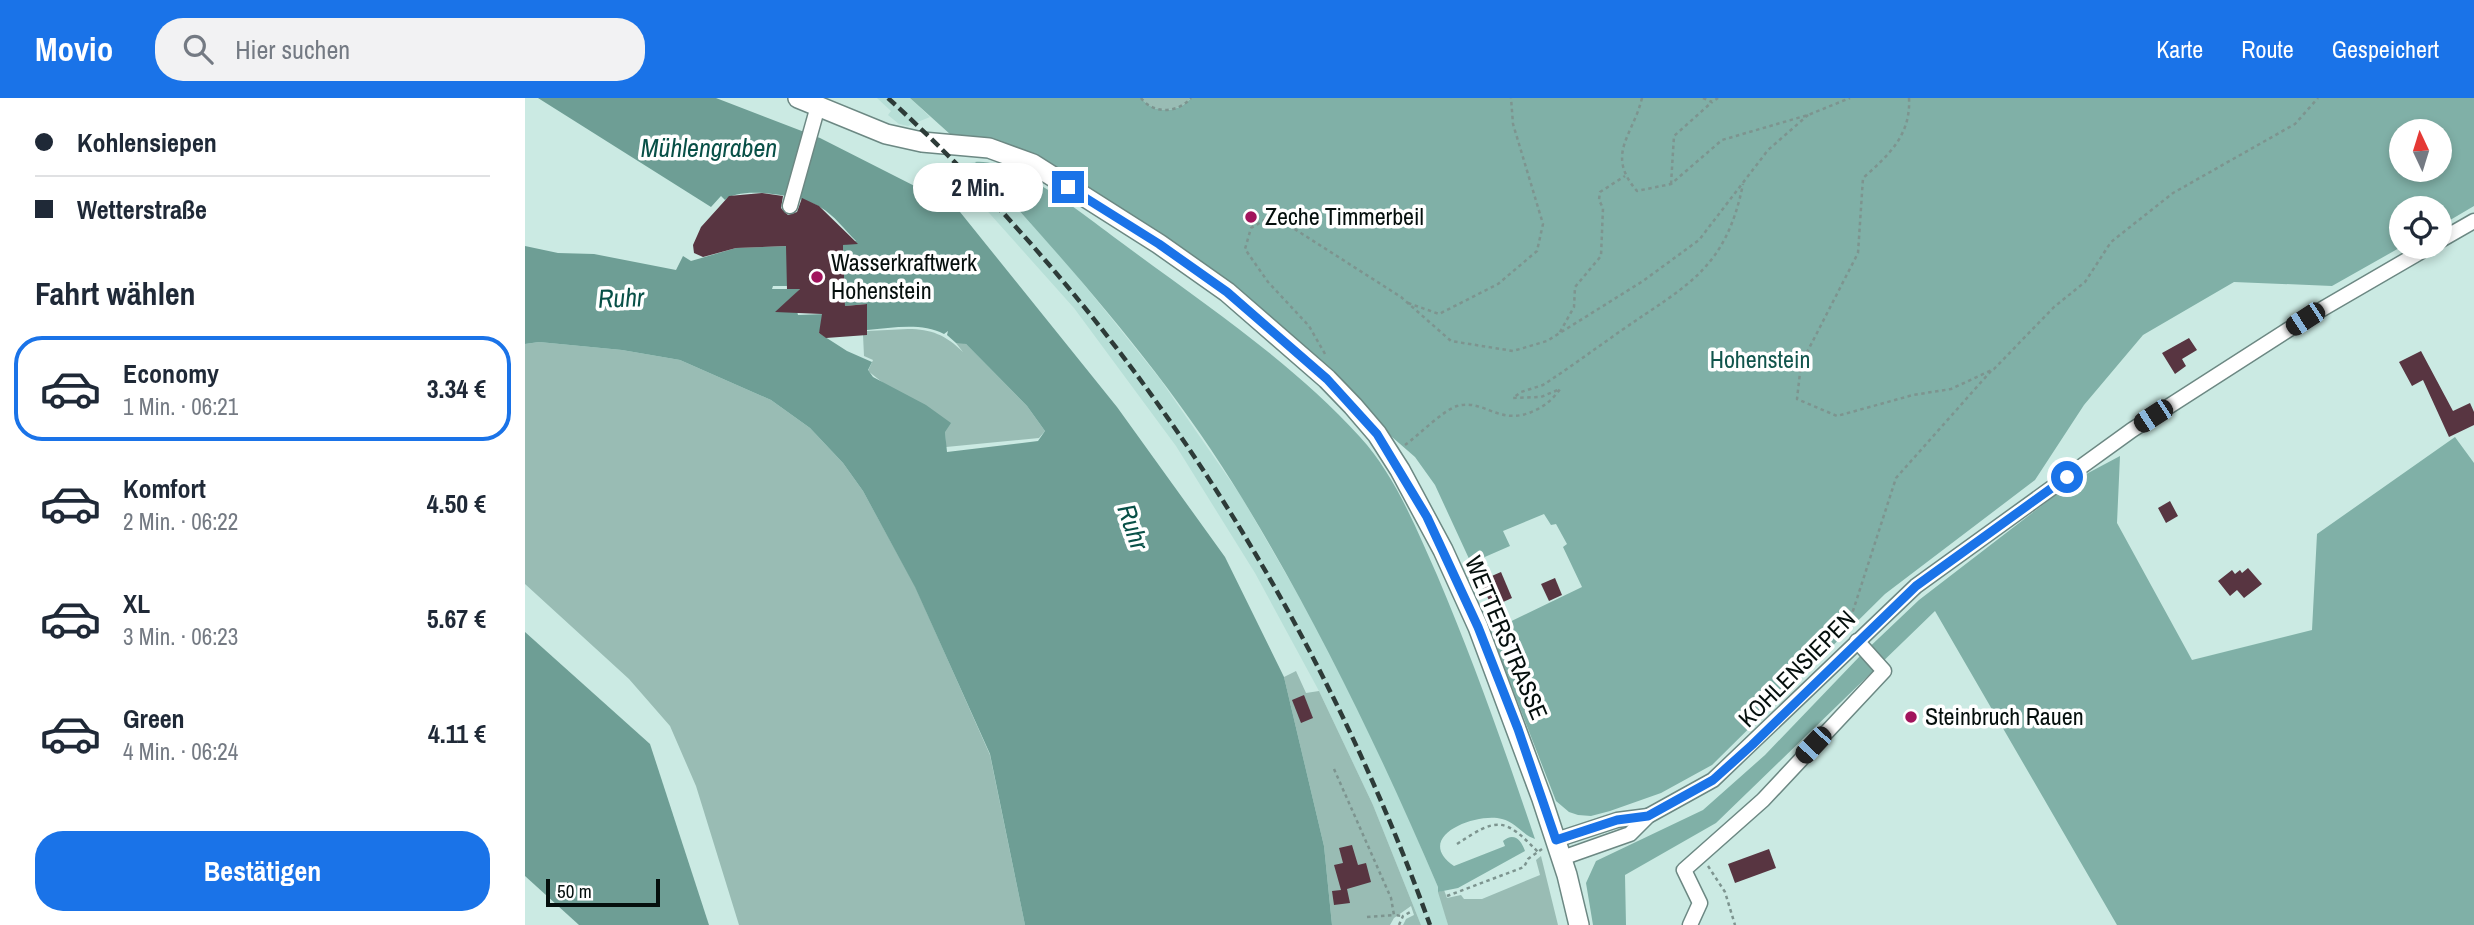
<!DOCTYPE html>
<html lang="de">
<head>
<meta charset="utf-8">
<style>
  body { margin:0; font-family:"Archivo Narrow",sans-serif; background:#f2f2f3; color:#1f2937; height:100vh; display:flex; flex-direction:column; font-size:26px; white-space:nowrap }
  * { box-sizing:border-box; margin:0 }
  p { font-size:23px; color:#747a83 }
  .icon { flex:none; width:38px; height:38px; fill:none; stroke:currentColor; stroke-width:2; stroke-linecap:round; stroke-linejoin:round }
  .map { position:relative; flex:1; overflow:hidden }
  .drawer { display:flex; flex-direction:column; background:#fff; width:525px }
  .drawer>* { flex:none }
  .guide { display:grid; align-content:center; height:154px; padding:0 35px; background:#fff }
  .needle { width:46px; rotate:356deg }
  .fabs { position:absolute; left:1864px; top:21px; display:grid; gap:14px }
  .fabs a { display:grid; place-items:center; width:63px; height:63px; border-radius:50%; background:#fff; box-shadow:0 4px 10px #0003; font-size:35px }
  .scale { position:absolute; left:21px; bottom:18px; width:114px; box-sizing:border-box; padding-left:7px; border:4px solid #050f0d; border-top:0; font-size:19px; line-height:24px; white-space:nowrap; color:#050f0d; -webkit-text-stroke:5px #fff; paint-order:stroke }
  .end { position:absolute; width:32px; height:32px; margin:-16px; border:9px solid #1a73e8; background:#fff; box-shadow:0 0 0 4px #fff }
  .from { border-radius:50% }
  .bubble { position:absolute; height:49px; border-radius:24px; background:#fff; box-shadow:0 4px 10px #0003; font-size:23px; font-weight:800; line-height:49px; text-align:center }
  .car { position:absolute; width:21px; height:42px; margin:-21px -10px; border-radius:9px; box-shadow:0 0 5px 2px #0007; background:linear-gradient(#222 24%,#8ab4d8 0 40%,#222 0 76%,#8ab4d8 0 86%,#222 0) }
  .guide b { display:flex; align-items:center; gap:24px; height:66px; font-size:26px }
  .guide b+b { border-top:2px solid #e0e1e3 }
  .guide i { width:18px; height:18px; background:#1f2937 }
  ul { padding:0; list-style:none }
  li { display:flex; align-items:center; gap:21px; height:105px; margin:0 14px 10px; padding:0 21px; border:4px solid transparent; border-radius:28px }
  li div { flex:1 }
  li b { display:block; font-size:26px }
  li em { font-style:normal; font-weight:800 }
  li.active { border-color:#1a73e8 }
  li>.icon { width:63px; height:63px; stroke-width:1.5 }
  h2 { padding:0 35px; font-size:32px; line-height:84px }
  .action { display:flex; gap:14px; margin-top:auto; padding:14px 35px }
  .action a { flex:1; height:80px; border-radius:28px; background:#1a73e8; color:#fff; font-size:28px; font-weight:800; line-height:80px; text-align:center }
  header { display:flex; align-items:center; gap:42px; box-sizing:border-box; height:98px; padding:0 35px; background:#1a73e8; color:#fff }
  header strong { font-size:33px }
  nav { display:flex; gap:38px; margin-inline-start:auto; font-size:24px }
  .search { width:490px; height:63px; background:#f2f2f3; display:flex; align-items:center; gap:18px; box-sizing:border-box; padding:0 24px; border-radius:28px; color:#747a83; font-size:26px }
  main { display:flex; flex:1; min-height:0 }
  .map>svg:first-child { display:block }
  .built { fill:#b7dfd7 }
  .green { fill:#99bcb4 }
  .forest { fill:#80b0a7; fill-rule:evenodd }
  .water { fill:#6e9e95 }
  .building { fill:#583541 }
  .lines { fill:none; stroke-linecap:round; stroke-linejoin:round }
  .minor-casing { stroke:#6c8883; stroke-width:17 }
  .major-casing { stroke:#6c8883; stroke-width:22 }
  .path { stroke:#7d948f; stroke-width:2.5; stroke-dasharray:3.5 3.5; stroke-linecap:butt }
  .minor { stroke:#fff; stroke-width:14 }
  .major { stroke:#fff; stroke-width:19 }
  .rail { stroke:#2d3b38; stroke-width:4.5; stroke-dasharray:10 5; stroke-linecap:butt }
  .route { stroke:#1a73e8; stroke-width:9 }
  .poi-dot { fill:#a1145c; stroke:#fff; stroke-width:2.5 }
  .labels { text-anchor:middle; stroke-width:7; stroke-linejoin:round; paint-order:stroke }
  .poi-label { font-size:24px; fill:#050f0d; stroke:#fff; text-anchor:start }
  .park-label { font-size:24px; fill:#11554c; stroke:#fff }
  .street-label { font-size:24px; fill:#050f0d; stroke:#fff }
  .water-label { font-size:26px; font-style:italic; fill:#085047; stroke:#fff }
</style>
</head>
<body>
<header>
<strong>Movio</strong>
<div class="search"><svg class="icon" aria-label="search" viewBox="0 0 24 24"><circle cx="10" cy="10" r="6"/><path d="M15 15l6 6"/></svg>Hier suchen</div>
<nav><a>Karte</a><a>Route</a><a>Gespeichert</a></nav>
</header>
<main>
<section class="drawer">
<div class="guide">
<b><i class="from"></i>Kohlensiepen</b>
<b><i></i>Wetterstraße</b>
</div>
<h2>Fahrt wählen</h2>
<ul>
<li class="active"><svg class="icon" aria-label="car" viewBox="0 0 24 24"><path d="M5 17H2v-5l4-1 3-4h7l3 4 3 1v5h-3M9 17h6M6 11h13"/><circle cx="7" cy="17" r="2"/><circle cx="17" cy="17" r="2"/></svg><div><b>Economy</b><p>1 Min. · 06:21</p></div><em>3.34 €</em></li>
<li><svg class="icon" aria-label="car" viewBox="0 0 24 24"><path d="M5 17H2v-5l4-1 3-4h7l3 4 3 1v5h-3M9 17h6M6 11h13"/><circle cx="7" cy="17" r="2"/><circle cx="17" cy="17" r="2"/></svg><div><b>Komfort</b><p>2 Min. · 06:22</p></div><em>4.50 €</em></li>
<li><svg class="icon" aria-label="car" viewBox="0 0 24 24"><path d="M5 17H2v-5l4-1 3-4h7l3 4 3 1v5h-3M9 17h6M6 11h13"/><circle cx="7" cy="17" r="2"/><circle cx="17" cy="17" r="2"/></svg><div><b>XL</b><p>3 Min. · 06:23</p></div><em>5.67 €</em></li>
<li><svg class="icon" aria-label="car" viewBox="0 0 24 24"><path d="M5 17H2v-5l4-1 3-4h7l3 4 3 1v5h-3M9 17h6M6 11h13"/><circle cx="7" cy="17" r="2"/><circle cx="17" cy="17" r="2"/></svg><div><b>Green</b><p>4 Min. · 06:24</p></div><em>4.11 €</em></li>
</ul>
<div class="action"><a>Bestätigen</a></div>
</section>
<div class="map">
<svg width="1949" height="827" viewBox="0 0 1949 827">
  <rect width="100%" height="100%" fill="#cbeae3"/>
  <!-- built -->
  <g class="built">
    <path d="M352 0H385L405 19 383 28 374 26 363 17 366 13Z"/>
    <path d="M450 64 539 162 587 221 635 281 716 398 791 528 859 663 913 789 923 827H896L848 707 794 593 730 475 651 348 549 210 423 69Z"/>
  </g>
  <!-- green -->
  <g class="green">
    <path d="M616 0H666C653 15 629 17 616 0Z"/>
    <path d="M383 231C406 231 421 237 438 254L431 245 434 243 441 246 502 308 520 333 514 340 421 349 420 334 343 273 348 262 339 258 338 237 342 233Z"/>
    <path d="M14 244 97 252 155 262 246 302 285 330 318 365 338 393 390 488 465 657 500 827H214L171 688 145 628 104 581 0 486V246Z"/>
    <path d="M771 573 781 595 794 593 848 707 896 827H878L881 821 889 817 886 808 869 820 865 827H807L799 748 759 579Z"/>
    <path d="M1016 758 1033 827H923L913 794 919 792 922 800 936 797 939 801H957L1015 777 1011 762Z"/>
  </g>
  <!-- forest -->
  <g class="forest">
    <path d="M385 0H616C630 17 653 15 666 0H1949V108L1915 128 1914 110H1876V149L1807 188 1709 184 1618 237 1559 307 1510 382 1360 496 1187 667 1136 695 1085 713 1066 718 1053 717 1044 714 1031 703 972 551 977 548 970 531 1057 489 1038 449 1042 446 1031 426 1026 427 1019 416 978 433 985 448 946 465 910 387 890 359 867 339 813 279 663 154 499 52 471 43 426 37ZM1876 33H1914V72H1876Z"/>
    <path d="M450 64C491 60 564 121 597 145 679 206 766 263 835 339 870 377 891 430 912 477 949 564 980 652 1010 741 998 737 990 724 977 721 951 714 887 739 929 768L980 748 978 743C989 734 996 742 1000 753L933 790 913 794V789C856 655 793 525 717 400 643 278 547 170 450 64Z"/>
    <path d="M1930 339 1949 365V827H1592L1410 513 1191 725 1100 777 1101 827H1068L1061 785 1071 763 1178 712 1240 657 1335 558 1394 502 1550 382 1595 358 1592 425 1667 562 1787 532 1792 436Z"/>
  </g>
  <!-- water -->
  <g class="water">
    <path d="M13 0H191L295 40 431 109 592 309 700 459 759 579 799 748 807 827H500L465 656 390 489 338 393 318 365 285 330 246 302 155 262 97 252 14 244 0 246V148L33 155 69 156 151 172 158 158 166 163 211 150 262 148 275 188H248L247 191H275L254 213H272L273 217 301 216 294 235 322 253 347 264 343 272 348 279 401 307 426 325 420 334 422 354 513 343 520 333 502 308 441 246 431 245 422 237 423 233 419 236C396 224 367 230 342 232L341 206 320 208 318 147 331 143C320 132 309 117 295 109 278 98 215 87 200 102L196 98 186 109Z"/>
    <path d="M0 534 125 646 184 827H54L0 778Z"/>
  </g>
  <!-- building -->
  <g class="building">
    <path d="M237 95 258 98 256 110 263 117 272 114 277 100 294 108 333 146 318 147 320 208 342 206V237L301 240 294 235 297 216 250 214 275 191H262L261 148 211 150 178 159 169 155 168 147 176 129 204 98Z"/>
    <path d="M1664 240 1672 252 1657 261 1661 268 1650 276 1637 255Z"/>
    <path d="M1896 253 1928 313 1945 305 1949 314V327L1924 339 1898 282 1887 288 1874 264Z"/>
    <path d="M1645 403 1653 418 1641 425 1633 410Z"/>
    <path d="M1723 470 1737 486 1719 500 1712 492 1705 498 1693 483 1707 472 1710 476 1715 472 1717 475Z"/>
    <path d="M976 474 987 500 967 509 955 483Z"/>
    <path d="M1030 480 1037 497 1024 503 1016 486Z"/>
    <path d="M779 597 788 620 776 625 767 602Z"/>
    <path d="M827 747 833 767 841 765 846 784 822 791 825 805 809 807 807 793 816 792 809 767 818 765 814 750Z"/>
    <path d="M1244 751 1251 770 1210 785 1203 766Z"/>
  </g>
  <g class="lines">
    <defs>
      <g id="minor">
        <path d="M265 108 293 8"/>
        <path d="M1914 143 1949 123"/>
        <path d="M1031 742 1092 722 1123 718"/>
        <path d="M1037 760 1105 736 1123 718 1188 682 1391 488 1607 332 1780 221 1904 149"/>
        <path d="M1165 827 1175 805 1159 772 1238 702 1359 573 1332 543"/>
      </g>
      <path id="major" d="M273 0 361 36 397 44 464 50 508 66 634 146 702 194 802 281 828 308 852 336 875 372 918 452 953 529 1017 701 1042 777 1054 827"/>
    </defs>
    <!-- minor casing -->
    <use href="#minor" class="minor-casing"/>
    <!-- major casing -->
    <use href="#major" class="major-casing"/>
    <!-- path -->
    <g class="path">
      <path d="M616 0C629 17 653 15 666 0"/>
      <path d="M1117 0C1108 38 1080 56 1112 93L1146 86 1197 42 1283 17 1325 0"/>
      <path d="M1178 0 1187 4 1193 0"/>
      <path d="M1384 0C1386 37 1364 57 1338 80L1333 155 1276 266 1272 301 1312 318 1388 297 1426 291 1469 271 1529 209 1560 184 1586 144 1648 95 1770 26 1793 0"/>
      <path d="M1146 86 1149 38 1187 4"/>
      <path d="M883 205 914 216 973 186 1012 153 1018 126 988 26 986 0"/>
      <path d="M1035 234 1049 209 1050 189 1076 158 1078 110 1074 102 1075 94 1100 78"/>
      <path d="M800 256 784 228 743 184 720 151 726 130 741 121 757 123 876 199 926 243 988 253 1022 243 1118 183 1174 142 1243 52 1283 17"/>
      <path d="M880 347C894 337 917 313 932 308 960 300 974 330 1011 312 1021 307 1029 300 1035 291L1016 299 988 300 996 294 1018 287C1044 270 1070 251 1097 232 1162 187 1201 171 1218 86"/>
      <path d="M1328 527 1326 519 1371 380 1466 273"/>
      <path d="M809 671 866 800 869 817 878 818"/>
      <path d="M932 746C973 719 979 719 1013 754"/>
      <path d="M1183 768 1200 794 1210 827"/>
      <path d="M922 798 999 769 1003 761 1017 751"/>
      <path d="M842 819 869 817"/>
      <path d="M874 827 878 818 887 813"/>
    </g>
    <!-- minor -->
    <use href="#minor" class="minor"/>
    <!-- major -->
    <use href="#major" class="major"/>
    <!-- rail -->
    <path class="rail" d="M363 0C608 224 793 516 905 827"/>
  </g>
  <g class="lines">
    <!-- route -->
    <path class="route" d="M543 89 634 146 702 194 802 281 852 336 902 419 953 529 993 631 1031 742 1092 722 1123 718 1188 682 1227 647 1391 488 1542 379"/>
  </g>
  <!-- markers -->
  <g class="poi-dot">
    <circle cx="726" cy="119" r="7"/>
    <circle cx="292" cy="179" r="7"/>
    <circle cx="1386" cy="619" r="7"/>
  </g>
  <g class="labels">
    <!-- poi labels -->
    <g class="poi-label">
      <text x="740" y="127">Zeche Timmerbeil</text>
      <text x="306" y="173">Wasserkraftwerk<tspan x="306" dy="28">Hohenstein</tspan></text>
      <text x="1400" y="627">Steinbruch Rauen</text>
    </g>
    <!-- park labels -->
    <g class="park-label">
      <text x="1235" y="270">Hohenstein</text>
    </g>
    <!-- street labels -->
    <g class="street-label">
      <text transform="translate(981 540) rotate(67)" y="8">WETTERSTRASSE</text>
      <text transform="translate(1272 571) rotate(-45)" y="8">KOHLENSIEPEN</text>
    </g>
    <!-- water labels -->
    <g class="water-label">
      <text x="184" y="59">Mühlengraben</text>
      <text transform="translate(96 200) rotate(-2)" y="9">Ruhr</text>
      <text transform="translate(608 429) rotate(71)" y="9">Ruhr</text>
    </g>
  </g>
</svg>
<div class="fabs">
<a><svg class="needle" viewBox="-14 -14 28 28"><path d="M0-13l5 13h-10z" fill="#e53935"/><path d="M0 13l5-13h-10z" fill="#747a83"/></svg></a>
<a><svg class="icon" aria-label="locate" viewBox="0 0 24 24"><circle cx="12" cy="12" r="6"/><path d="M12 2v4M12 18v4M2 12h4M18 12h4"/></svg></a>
</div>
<div class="scale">50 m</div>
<i class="end from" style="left:1542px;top:379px"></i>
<i class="end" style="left:543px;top:89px"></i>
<div class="bubble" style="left:388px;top:65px;width:130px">2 Min.</div>
<i class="car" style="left:1780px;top:221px;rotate:237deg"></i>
<i class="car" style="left:1628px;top:318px;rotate:237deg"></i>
<i class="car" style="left:1288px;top:647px;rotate:223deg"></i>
</div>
</main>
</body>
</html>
